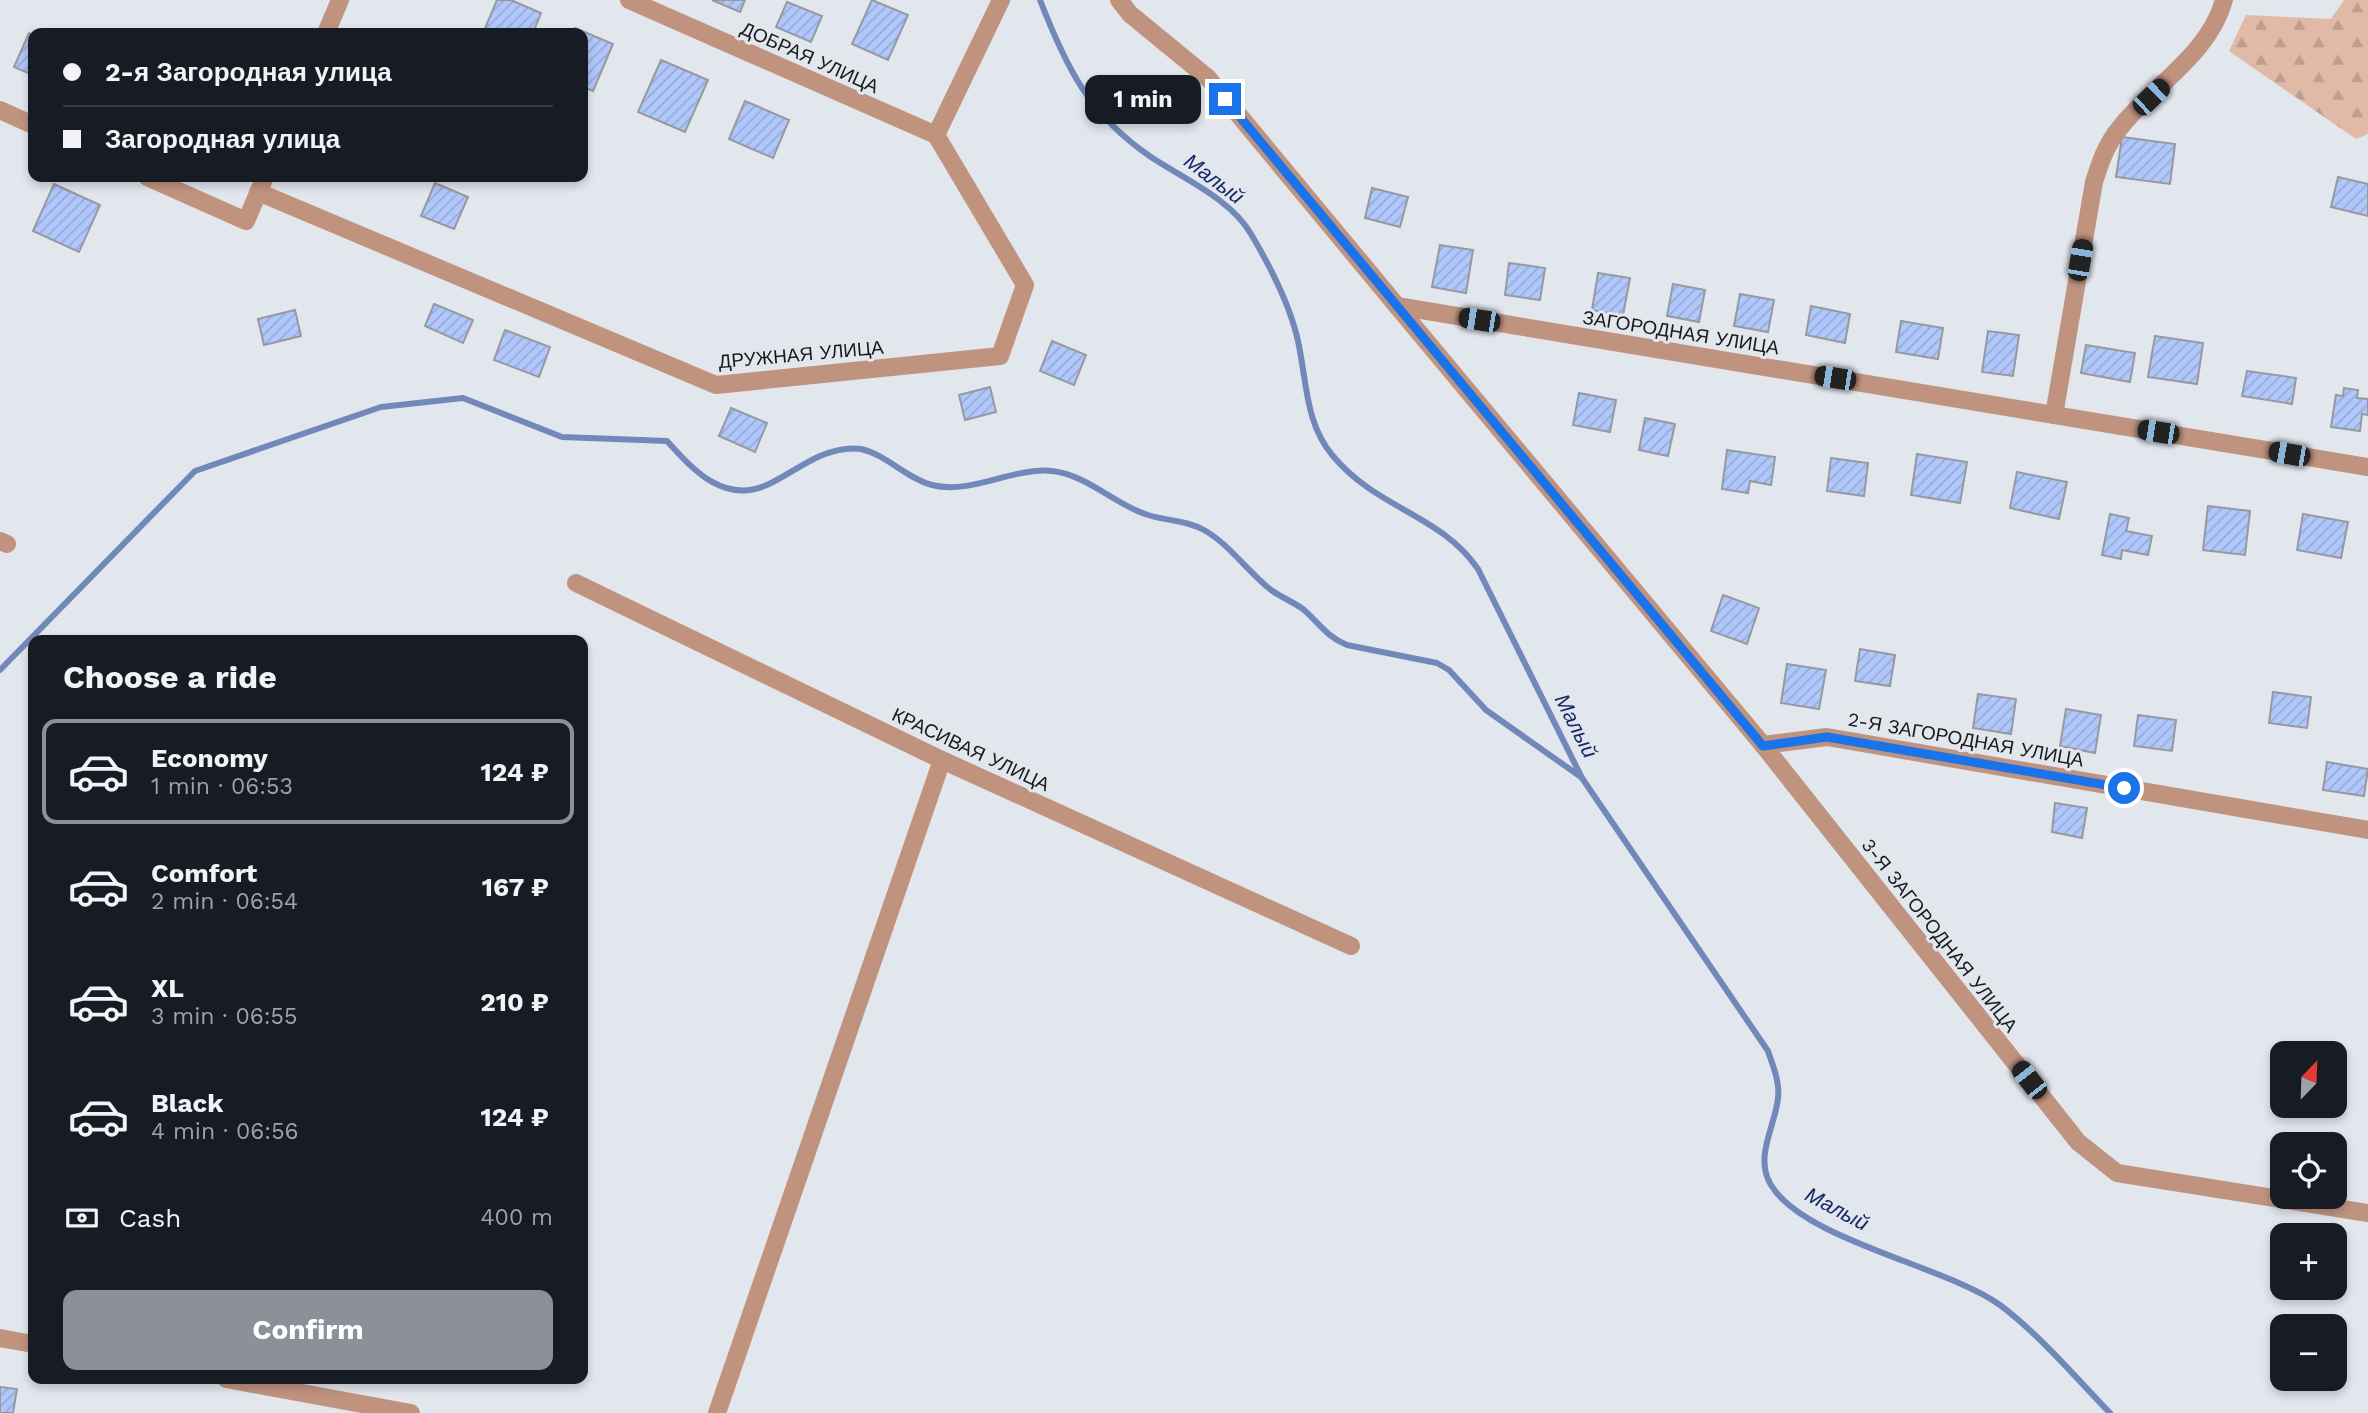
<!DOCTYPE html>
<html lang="en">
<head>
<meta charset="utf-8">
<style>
  body { margin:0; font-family:"Work Sans",sans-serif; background:#20242c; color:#f1f3f6; height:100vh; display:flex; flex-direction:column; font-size:26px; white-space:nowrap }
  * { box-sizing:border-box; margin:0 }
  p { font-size:23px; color:#9ea1a6 }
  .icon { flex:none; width:38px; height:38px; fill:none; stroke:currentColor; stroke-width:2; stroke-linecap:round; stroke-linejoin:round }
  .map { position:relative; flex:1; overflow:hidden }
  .drawer { position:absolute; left:28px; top:635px; width:560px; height:749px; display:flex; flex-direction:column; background:#171b24; border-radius:14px; box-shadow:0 4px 10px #0003 }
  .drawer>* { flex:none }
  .top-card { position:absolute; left:28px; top:28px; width:560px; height:154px; border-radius:14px; box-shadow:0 4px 10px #0003; display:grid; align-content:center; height:154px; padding:0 35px; background:#171b24 }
  .needle { width:46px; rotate:23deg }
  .buttons { position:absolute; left:2270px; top:1041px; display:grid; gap:14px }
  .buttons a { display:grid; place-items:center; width:77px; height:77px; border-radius:14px; background:#171b24; box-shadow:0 4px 10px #0003; font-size:35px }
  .end { position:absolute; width:32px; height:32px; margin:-16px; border:9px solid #1a73e8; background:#fff; box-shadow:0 0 0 4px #fff }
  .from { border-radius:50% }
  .bubble { position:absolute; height:49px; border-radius:14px; background:#171b24; box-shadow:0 4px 10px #0003; font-size:23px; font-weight:700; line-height:49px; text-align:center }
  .car { position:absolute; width:21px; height:42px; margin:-21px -10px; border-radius:9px; box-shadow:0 0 5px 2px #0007; background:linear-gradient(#222 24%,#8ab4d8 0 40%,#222 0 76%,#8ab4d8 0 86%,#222 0) }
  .top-card b { display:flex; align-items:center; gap:24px; height:66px; font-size:26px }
  .top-card b+b { border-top:2px solid #363941 }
  .top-card i { width:18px; height:18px; background:#f1f3f6 }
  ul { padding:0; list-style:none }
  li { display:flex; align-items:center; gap:21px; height:105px; margin:0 14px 10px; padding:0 21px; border:4px solid transparent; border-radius:14px }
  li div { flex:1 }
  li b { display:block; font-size:26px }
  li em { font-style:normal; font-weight:700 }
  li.on { border-color:#8c9099 }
  li>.icon { width:63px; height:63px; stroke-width:1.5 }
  h2 { padding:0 35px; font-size:32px; line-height:84px }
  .pay { display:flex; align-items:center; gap:18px; height:77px; padding:0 35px; font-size:26px }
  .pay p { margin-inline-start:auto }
  .primary-button { display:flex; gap:14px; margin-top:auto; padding:14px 35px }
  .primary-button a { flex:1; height:80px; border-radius:14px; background:#8c9099; color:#fff; font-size:28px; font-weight:700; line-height:80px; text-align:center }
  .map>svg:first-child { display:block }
  .forest { fill:url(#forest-firs) }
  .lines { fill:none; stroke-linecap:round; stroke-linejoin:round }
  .stream { stroke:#7388ba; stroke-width:6 }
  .building { fill:url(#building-hatch); stroke:#9699a0; stroke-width:2 }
  .street { stroke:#c0937e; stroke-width:18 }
  .route { stroke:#1a73e8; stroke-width:9 }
  .labels { text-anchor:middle; stroke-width:6; stroke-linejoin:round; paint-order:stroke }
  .street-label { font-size:19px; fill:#191a1c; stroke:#e2e6ed }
  .water-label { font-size:21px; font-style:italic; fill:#162966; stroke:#e2e6ed }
</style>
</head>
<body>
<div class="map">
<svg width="2368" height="1413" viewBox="0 0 2368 1413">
  <defs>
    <pattern id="forest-firs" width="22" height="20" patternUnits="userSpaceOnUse" patternTransform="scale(1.75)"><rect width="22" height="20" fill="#e1b9a7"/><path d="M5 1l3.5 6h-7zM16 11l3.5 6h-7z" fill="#c09e8f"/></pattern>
    <pattern id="building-hatch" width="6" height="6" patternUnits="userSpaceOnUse" patternTransform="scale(1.75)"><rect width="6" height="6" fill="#b0c7fc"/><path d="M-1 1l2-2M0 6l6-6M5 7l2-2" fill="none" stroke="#97aad7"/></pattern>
  </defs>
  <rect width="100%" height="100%" fill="#e2e6ed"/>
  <!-- forest -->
  <path class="forest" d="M2344 0H2368V134L2356 139 2229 51 2246 15 2331 19Z"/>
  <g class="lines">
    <!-- stream -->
    <g class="stream">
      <path d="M1040 0C1066 67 1089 115 1151 157 1184 179 1231 199 1251 234 1270 266 1290 305 1298 341 1307 382 1305 423 1333 456 1377 509 1440 514 1478 569L1582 778 1768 1051C1773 1066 1780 1082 1778 1098 1775 1127 1754 1157 1771 1185 1804 1240 1946 1266 2000 1305 2040 1335 2075 1377 2110 1413"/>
      <path d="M0 670 195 471 381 407 463 398 562 437 667 441C694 471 725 505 769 484 786 476 802 464 820 456 832 451 847 447 861 449 887 455 906 478 932 485 971 495 1013 467 1052 471 1088 475 1115 505 1148 515 1167 521 1186 520 1204 530 1229 544 1248 572 1271 590 1281 597 1293 602 1303 609 1319 623 1327 637 1347 645L1437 663 1449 670 1486 710 1581 777"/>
    </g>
  </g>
  <!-- building -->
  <g class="building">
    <path d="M497 0H511L541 13 533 33H483Z"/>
    <path d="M712 0H745L740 12Z"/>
    <path d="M872 0 908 15 888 60 852 44Z"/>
    <path d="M787 2 822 16 811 42 776 27Z"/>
    <path d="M575 28 613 44 593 91 583 87V33H573Z"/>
    <path d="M29 33 33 35V75L14 67Z"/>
    <path d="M661 60 708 80 685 132 638 112Z"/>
    <path d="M745 101 789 120 773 158 729 139Z"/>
    <path d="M2122 137 2175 144 2170 184 2116 177Z"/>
    <path d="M2338 177 2368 184V216L2331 207Z"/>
    <path d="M435 183 468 197 454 229 421 216Z"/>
    <path d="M54 184 100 205 79 252 33 231Z"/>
    <path d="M1372 188 1408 197 1400 227 1365 218Z"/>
    <path d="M1440 245 1473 250 1466 293 1432 287Z"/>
    <path d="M1509 263 1545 268 1540 300 1505 295Z"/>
    <path d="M1598 273 1630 278 1623 315 1592 310Z"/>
    <path d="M1673 284 1705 290 1699 322 1667 316Z"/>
    <path d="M1740 294 1774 300 1768 332 1734 326Z"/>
    <path d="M434 304 473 320 463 343 425 326Z"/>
    <path d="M1811 306 1850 314 1845 343 1806 335Z"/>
    <path d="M295 310 301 336 264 345 258 319Z"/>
    <path d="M1901 321 1943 328 1938 359 1896 352Z"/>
    <path d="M505 330 550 347 539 377 494 360Z"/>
    <path d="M1988 331 2019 335 2013 376 1982 372Z"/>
    <path d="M2155 336 2203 343 2197 384 2148 377Z"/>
    <path d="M1052 341 1086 355 1074 385 1040 371Z"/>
    <path d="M2086 345 2135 353 2130 382 2081 373Z"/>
    <path d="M2247 371 2296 378 2292 404 2242 396Z"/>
    <path d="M990 387 996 412 965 420 959 395Z"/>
    <path d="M2344 388 2358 390 2357 398 2368 399V415L2362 414 2360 431 2331 427 2336 395 2343 396Z"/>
    <path d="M1579 393 1616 400 1610 432 1573 425Z"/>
    <path d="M731 408 767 423 755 452 719 436Z"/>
    <path d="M1645 418 1675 424 1668 456 1639 450Z"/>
    <path d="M1727 450 1775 457 1771 485 1750 481 1748 493 1722 489Z"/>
    <path d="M1917 454 1967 462 1960 503 1911 495Z"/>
    <path d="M1831 458 1868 463 1864 496 1827 491Z"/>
    <path d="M2017 472 2067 482 2059 519 2010 508Z"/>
    <path d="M2208 506 2250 511 2245 555 2203 550Z"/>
    <path d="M2110 514 2129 518 2126 531 2152 536 2148 555 2122 550 2121 559 2102 555Z"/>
    <path d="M2303 514 2348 522 2341 558 2297 550Z"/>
    <path d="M1723 595 1759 608 1747 644 1711 631Z"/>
    <path d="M1860 649 1895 655 1890 686 1855 681Z"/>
    <path d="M1787 664 1826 670 1819 709 1781 703Z"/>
    <path d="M2273 692 2311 697 2307 728 2269 723Z"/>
    <path d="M1978 694 2016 699 2011 734 1973 728Z"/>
    <path d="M2066 709 2101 715 2095 753 2060 746Z"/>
    <path d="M2138 715 2176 720 2172 751 2134 746Z"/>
    <path d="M2327 762 2368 769 2364 796 2323 790Z"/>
    <path d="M2055 803 2087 808 2082 838 2052 832Z"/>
    <path d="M0 1387 17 1389 13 1413H0Z"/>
  </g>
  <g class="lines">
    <!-- street -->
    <g class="street">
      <path d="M629 0 936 135"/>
      <path d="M1119 0 1130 14 1208 78 1397 306 2368 467"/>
      <path d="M326 33 340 0"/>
      <path d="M0 110 33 125"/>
      <path d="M936 135 1001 0"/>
      <path d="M147 177 246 221 265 177"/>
      <path d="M258 192 716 385 1000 356 1025 285 936 135"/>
      <path d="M1397 306 1763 745 2078 1142 2117 1173 2368 1213"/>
      <path d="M2054 415 2094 182C2100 163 2106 145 2119 129 2152 86 2209 55 2224 0"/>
      <path d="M0 541 7 544"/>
      <path d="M576 583 942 760 1351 946"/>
      <path d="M1763 745 1827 737 2368 830"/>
      <path d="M0 1338 33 1344"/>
      <path d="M226 1379 411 1413"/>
      <path d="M717 1413 942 760"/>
    </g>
  </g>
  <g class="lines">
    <!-- route -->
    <path class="route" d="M1225 99 1763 746 1827 737 2124 788"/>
  </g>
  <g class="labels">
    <!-- street labels -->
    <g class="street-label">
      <text transform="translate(810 57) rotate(24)" y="7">ДОБРАЯ УЛИЦА</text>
      <text transform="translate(1681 332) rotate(9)" y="7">ЗАГОРОДНАЯ УЛИЦА</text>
      <text transform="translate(801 354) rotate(-5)" y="7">ДРУЖНАЯ УЛИЦА</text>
      <text transform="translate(1966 739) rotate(10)" y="7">2-Я ЗАГОРОДНАЯ УЛИЦА</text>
      <text transform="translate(971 749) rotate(25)" y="7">КРАСИВАЯ УЛИЦА</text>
      <text transform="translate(1940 935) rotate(52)" y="7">3-Я ЗАГОРОДНАЯ УЛИЦА</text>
    </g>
    <!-- water labels -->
    <g class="water-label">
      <text transform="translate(1214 179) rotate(37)" y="7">Малый</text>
      <text transform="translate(1576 726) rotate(63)" y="7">Малый</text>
      <text transform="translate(1837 1209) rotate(28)" y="7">Малый</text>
    </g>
  </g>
</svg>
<div class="buttons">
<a><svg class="needle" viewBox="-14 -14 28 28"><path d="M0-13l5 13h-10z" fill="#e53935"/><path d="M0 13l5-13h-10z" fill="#9ea1a6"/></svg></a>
<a><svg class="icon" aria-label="locate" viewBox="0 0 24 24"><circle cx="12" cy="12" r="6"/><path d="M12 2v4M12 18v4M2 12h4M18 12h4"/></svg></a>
<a>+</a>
<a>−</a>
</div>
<i class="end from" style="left:2124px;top:788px"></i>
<i class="end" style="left:1225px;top:99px"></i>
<div class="bubble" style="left:1085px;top:75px;width:116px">1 min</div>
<i class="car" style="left:2151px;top:97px;rotate:46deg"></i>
<i class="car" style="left:2080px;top:260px;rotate:10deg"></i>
<i class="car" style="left:1479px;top:320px;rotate:279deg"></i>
<i class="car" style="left:1835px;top:378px;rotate:279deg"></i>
<i class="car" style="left:2158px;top:432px;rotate:279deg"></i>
<i class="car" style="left:2289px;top:454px;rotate:280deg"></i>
<i class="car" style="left:2029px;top:1080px;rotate:322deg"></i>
<div class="top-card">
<b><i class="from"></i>2-я Загородная улица</b>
<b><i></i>Загородная улица</b>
</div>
<section class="drawer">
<h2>Choose a ride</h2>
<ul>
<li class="on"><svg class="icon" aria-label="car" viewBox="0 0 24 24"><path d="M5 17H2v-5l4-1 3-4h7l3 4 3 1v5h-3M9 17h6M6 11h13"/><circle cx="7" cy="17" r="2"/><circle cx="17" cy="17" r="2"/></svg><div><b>Economy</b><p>1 min · 06:53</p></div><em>124 ₽</em></li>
<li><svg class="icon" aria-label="car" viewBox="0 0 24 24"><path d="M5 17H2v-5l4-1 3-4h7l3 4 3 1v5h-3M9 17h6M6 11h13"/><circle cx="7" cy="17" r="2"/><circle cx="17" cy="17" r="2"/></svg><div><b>Comfort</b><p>2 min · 06:54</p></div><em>167 ₽</em></li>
<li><svg class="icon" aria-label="car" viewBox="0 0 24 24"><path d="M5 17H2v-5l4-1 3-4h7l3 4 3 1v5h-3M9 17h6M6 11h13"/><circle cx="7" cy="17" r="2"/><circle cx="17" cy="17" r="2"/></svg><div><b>XL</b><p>3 min · 06:55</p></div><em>210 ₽</em></li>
<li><svg class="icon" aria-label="car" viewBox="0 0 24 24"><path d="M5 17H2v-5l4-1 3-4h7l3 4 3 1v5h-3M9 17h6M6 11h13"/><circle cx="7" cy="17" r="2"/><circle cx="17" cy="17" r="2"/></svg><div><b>Black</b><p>4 min · 06:56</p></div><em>124 ₽</em></li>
</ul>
<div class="pay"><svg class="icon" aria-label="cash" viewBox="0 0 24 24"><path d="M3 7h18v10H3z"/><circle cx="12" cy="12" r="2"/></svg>Cash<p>400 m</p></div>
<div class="primary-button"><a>Confirm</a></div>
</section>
</div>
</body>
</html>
